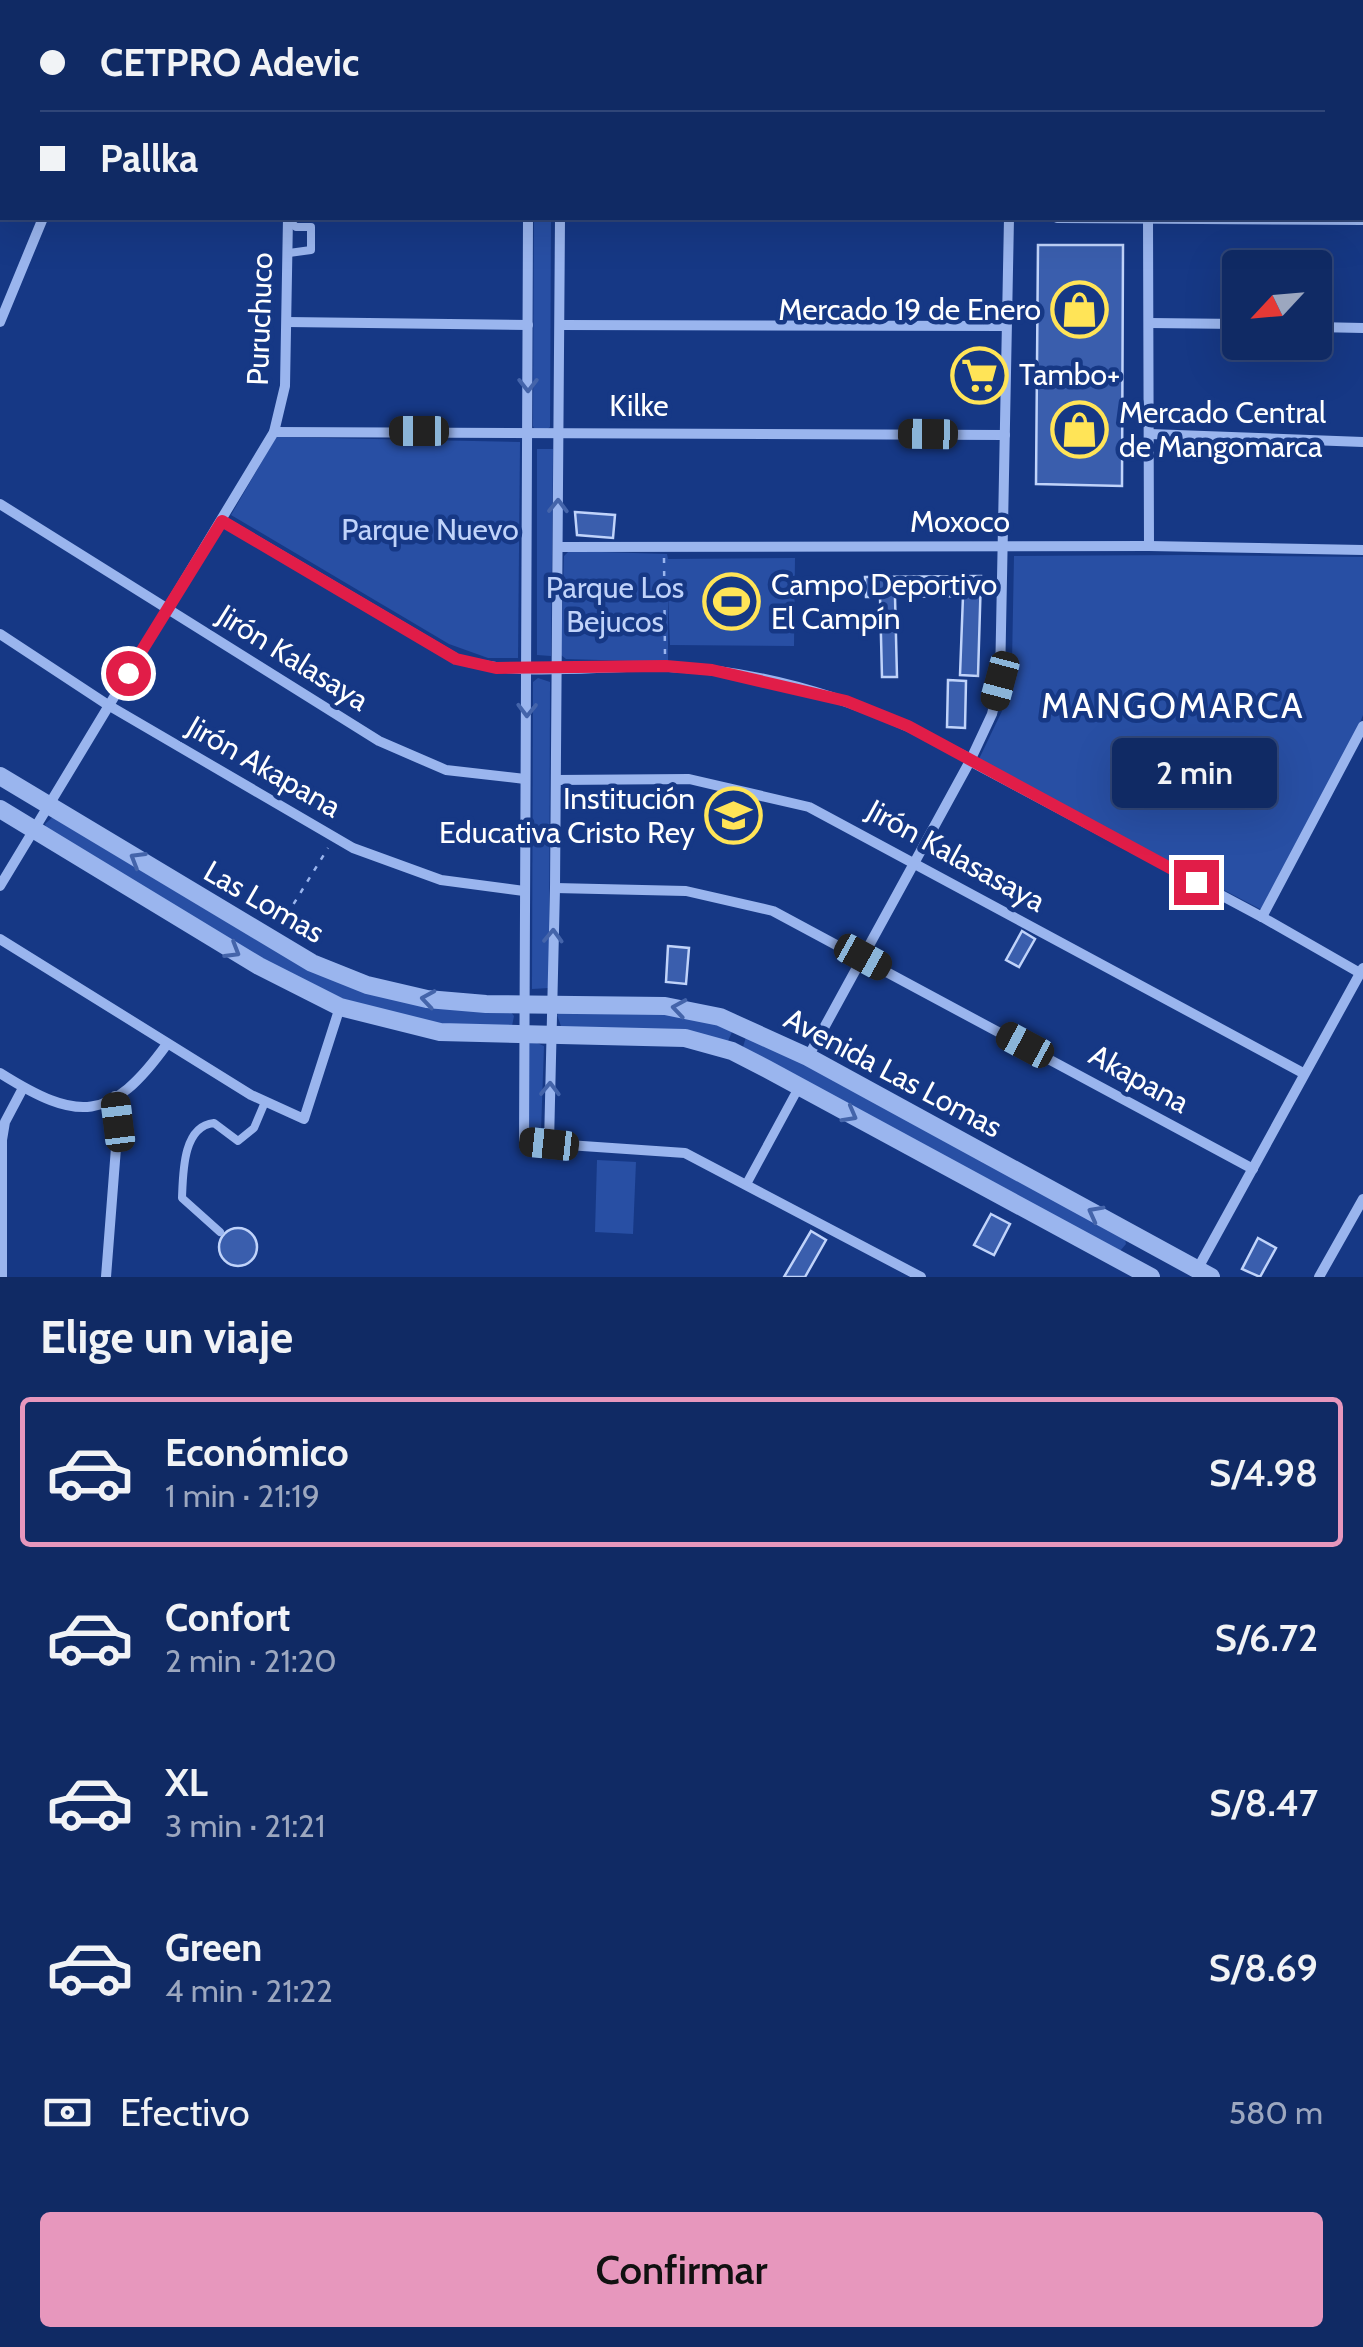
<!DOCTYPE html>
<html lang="es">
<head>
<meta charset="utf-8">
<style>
  body { margin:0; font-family:Cabin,sans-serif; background:#19326a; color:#f1f3f6; height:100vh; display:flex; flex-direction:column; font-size:38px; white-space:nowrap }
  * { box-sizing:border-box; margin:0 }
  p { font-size:32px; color:#9ca7bf }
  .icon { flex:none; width:55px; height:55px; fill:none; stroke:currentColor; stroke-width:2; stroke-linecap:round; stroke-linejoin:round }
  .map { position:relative; height:1277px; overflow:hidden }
  .details { display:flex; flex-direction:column; background:#102a64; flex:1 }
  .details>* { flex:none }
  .top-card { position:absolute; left:0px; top:0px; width:1365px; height:220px; box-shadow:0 10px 40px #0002,0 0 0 2px #304678; display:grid; align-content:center; height:220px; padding:0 40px; background:#102a64 }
  .needle { width:65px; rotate:244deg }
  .tools { position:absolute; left:1222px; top:250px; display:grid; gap:20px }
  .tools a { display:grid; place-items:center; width:110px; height:110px; border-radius:10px; background:#102a64; box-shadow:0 10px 40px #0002,0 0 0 2px #304678; font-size:50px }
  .end { position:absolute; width:45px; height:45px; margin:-22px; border:12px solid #e11d48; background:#fff; box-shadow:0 0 0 5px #fff }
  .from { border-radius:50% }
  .bubble { position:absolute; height:70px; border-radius:10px; background:#102a64; box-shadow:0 10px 40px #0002,0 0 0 2px #304678; font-size:32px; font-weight:600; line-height:70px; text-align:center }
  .car { position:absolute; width:30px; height:60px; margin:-30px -15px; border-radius:12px; box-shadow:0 0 8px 2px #0007; background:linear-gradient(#222 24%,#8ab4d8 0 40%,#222 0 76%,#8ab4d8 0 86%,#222 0) }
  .top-card b { display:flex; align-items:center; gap:35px; height:95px; font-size:38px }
  .top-card b+b { border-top:2px solid #304678 }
  .top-card i { width:25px; height:25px; background:#f1f3f6 }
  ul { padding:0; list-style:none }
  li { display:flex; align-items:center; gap:30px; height:150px; margin:0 20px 15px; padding:0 20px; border:5px solid transparent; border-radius:10px }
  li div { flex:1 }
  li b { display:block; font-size:38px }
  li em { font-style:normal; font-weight:600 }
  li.selected { border-color:#e797bd }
  li>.icon { width:90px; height:90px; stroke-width:1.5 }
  h2 { padding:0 40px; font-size:45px; line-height:120px }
  .pay { display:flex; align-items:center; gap:25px; height:110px; padding:0 40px; font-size:38px }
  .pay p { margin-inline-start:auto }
  .action { display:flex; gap:20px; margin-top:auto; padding:20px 40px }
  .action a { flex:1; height:115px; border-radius:10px; background:#e797bd; color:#111; font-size:40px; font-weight:600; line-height:115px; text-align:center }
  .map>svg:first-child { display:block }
  .green { fill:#284fa4 }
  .building { fill:#3a5ead; stroke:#c0d3fa; stroke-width:2.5 }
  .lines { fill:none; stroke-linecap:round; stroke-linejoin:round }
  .path { stroke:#9ab5ee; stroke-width:2.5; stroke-dasharray:5 8; stroke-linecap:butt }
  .service { stroke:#9ab5ee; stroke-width:8 }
  .pedestrian { stroke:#9ab5ee; stroke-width:9 }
  .minor { stroke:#9ab5ee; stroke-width:10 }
  .tertiary { stroke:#9ab5ee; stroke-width:18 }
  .oneway { stroke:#4464aa }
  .route { stroke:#e11d48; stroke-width:12 }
  .labels { text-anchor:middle; stroke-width:9; stroke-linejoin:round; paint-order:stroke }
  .poi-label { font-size:30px; fill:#fff; stroke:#163885; text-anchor:start }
  .street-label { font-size:30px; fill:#fff; stroke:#163885 }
  .park-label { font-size:30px; fill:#c0d3fa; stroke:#163885 }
  .quarter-label { font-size:35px; letter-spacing:2.5px; fill:#fff; stroke:#163885 }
</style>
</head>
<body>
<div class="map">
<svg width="1363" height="1277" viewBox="0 0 1363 1277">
  <rect width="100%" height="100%" fill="#163885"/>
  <!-- green -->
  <g class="green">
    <path d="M534 218H551L550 427 544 432H536L533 426Z"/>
    <path d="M276 437 520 442 518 658H488L449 644 231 515Z"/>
    <path d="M537 449H553L551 656 537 655Z"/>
    <path d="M569 551 667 554 668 559 795 558 794 646 670 645 668 593V662L566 659 561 655 564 556Z"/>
    <path d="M1186 555 1363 557V715L1346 759 1262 910 978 761 1002 711 1012 662 1014 556Z"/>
    <path d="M538 678 550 682 549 988 532 989 533 682Z"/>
    <path d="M55 815 304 964 510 1011 514 1016 512 1026 468 1028 408 1019 317 991 47 831 45 824Z"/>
    <path d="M652 1010 728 1026 732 1032 728 1041 562 1029 557 1015 562 1011Z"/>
    <path d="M753 1035 1124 1236 1126 1244 1120 1251 743 1047 746 1037Z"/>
    <path d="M530 1040 544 1046 541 1131 532 1136 524 1128 525 1046Z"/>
    <path d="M597 1160 636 1162 633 1234 595 1232Z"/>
  </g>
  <!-- building -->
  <g class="building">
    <path d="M1038 245H1123L1122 486 1036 484Z"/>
    <path d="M962 364 997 365V387L962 386Z"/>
    <path d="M575 512 615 515 613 538 577 535Z"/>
    <path d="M981 576 978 676 960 675 963 596 895 597 897 677H882L880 597H866L865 577Z"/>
    <path d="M948 680 966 681 965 728 947 727Z"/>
    <path d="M1022 931 1035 939 1019 967 1006 960Z"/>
    <path d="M668 946 689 948 686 984 666 982Z"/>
    <path d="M991 1214 1010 1224 994 1255 974 1245Z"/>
    <circle cx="238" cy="1247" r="19"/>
    <path d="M811 1231 826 1240 805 1277H784Z"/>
    <path d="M1258 1238 1276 1248 1260 1277 1242 1269Z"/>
  </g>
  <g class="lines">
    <!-- path -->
    <g class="path">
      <path d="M664 558 665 655"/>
      <path d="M280 926 328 848"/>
    </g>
    <!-- service -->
    <g class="service">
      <path d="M288 220 296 227H311V250L289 253"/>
      <path d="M220 1232 182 1198C183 1172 183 1126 214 1123L238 1141 254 1128 265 1102"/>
    </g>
    <!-- pedestrian -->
    <g class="pedestrian">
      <path d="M860 0V2"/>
      <path d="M1338 2V0"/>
      <path d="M747 1183 799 1087"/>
    </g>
    <!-- minor -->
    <g class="minor">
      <path d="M682 0V2"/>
      <path d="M399 2 400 0"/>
      <path d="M1010 2V0"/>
      <path d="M0 160 2 161"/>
      <path d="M528 218 524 1142 685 1153 921 1277"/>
      <path d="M1057 218 1363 220"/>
      <path d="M1148 220 1149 546"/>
      <path d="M0 322 43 218"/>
      <path d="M287 322 528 325"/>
      <path d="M1150 323 1240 324"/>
      <path d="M560 325 1006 326"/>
      <path d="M1315 327 1363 328"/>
      <path d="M274 432 1005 435"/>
      <path d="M1150 434 1363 442"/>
      <path d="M0 504 379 741 446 770 525 779"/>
      <path d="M223 521 457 659C524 679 599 664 669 667 749 670 830 692 904 725 927 735 948 749 971 759"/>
      <path d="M558 547 1149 546 1363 550"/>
      <path d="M0 634 108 705 353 848 441 880 524 891"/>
      <path d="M970 761 1262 917 1360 973"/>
      <path d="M556 780 689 779 809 807 1303 1073"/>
      <path d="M0 886 274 432 285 386 288 218"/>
      <path d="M555 888 686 891 773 911 1253 1169"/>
      <path d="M1262 917 1363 726"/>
      <path d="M0 939 251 1095 304 1119 340 1007"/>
      <path d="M808 1057 970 761 992 714 1000 681 1009 218"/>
      <path d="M0 1073C78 1122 110 1123 167 1044"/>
      <path d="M549 1144 555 888 560 218"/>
      <path d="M1197 1270 1363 968"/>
      <path d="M2 1277V1140L5 1122 23 1088"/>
      <path d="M106 1277 118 1122 115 1096"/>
      <path d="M1319 1277 1363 1199"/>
    </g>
    <!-- tertiary -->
    <g class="tertiary">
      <path d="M0 9 2 10"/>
      <path d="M0 41 2 42"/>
      <path d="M1362 78H1363"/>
      <path d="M1362 111H1363"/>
      <path d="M0 776 312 963 367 985 427 999 486 1004 665 1006 720 1017 808 1057 1211 1277"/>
      <path d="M0 809 259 966 340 1007 440 1032 685 1038 732 1051 767 1069 1151 1277"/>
    </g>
  </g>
  <!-- one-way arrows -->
  <defs><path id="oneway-chevron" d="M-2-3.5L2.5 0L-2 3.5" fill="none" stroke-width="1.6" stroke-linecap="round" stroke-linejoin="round" transform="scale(2.5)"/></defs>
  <g class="oneway">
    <use href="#oneway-chevron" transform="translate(528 385) rotate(90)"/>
    <use href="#oneway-chevron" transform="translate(558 506) rotate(-89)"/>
    <use href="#oneway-chevron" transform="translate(527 710) rotate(91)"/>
    <use href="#oneway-chevron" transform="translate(137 859) rotate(-149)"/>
    <use href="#oneway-chevron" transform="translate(553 936) rotate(-88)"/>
    <use href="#oneway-chevron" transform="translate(233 951) rotate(31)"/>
    <use href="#oneway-chevron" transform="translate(428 999) rotate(-171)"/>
    <use href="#oneway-chevron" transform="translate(679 1008) rotate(-171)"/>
    <use href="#oneway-chevron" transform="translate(550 1089) rotate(-89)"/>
    <use href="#oneway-chevron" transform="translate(850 1115) rotate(29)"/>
    <use href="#oneway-chevron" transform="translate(1095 1213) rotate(-152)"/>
  </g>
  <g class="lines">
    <!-- route -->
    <path class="route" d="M128 673 222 521 456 659 496 668 666 666 712 670 846 701 908 726 1196 882"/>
  </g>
  <!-- icons -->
  <defs>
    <symbol id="shop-ring" viewBox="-11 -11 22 22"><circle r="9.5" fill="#163885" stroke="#ffe457" stroke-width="1.5"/><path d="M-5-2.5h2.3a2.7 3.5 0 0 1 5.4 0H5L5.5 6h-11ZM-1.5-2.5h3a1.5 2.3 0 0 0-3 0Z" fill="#ffe457"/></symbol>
    <symbol id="supermarket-ring" viewBox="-11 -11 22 22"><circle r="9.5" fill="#163885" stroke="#ffe457" stroke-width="1.5"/><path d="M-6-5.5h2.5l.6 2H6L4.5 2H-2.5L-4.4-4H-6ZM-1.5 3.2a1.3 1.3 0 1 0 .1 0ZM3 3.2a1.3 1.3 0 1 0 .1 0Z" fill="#ffe457"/></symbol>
    <symbol id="stadium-ring" viewBox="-11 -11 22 22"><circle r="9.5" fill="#163885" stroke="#ffe457" stroke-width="1.5"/><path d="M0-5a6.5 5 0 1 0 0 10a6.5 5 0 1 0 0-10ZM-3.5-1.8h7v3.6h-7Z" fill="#ffe457"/></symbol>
    <symbol id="school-ring" viewBox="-11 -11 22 22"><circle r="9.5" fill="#163885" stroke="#ffe457" stroke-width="1.5"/><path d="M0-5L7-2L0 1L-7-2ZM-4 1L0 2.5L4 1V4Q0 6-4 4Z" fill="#ffe457"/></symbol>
  </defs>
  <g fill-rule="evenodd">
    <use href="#shop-ring" x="1048" y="278" width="63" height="63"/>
    <use href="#supermarket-ring" x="948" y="344" width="63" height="63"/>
    <use href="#shop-ring" x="1048" y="398" width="63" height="63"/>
    <use href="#stadium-ring" x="700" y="570" width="63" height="63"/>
    <use href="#school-ring" x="702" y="784" width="63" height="63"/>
  </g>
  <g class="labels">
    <!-- poi labels -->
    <g class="poi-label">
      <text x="1041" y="320" text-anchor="end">Mercado 19 de Enero</text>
      <text x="1019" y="385">Tambo+</text>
      <text x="1119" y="423">Mercado Central<tspan x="1119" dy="34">de Mangomarca</tspan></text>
      <text x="771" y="595">Campo Deportivo<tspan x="771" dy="34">El Campín</tspan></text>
      <text x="695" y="809" text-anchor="end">Institución<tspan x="695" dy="34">Educativa Cristo Rey</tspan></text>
    </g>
    <!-- street labels -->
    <g class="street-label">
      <text transform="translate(260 319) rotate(-88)" y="10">Puruchuco</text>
      <text x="639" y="416">Kilke</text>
      <text x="960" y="532">Moxoco</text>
      <text transform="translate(293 658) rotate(32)" y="10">Jirón Kalasaya</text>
      <text transform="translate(264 767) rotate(30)" y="10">Jirón Akapana</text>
      <text transform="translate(956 856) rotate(29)" y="10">Jirón Kalasasaya</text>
      <text transform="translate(264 902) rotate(30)" y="10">Las Lomas</text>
      <text transform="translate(893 1073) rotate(28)" y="10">Avenida Las Lomas</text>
      <text transform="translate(1139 1079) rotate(29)" y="10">Akapana</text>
    </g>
    <!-- park labels -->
    <g class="park-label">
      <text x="430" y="540">Parque Nuevo</text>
      <text x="615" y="598">Parque Los<tspan x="615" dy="34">Bejucos</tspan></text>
    </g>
    <!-- quarter labels -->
    <g class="quarter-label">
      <text x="1173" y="718">MANGOMARCA</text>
    </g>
  </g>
</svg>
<div class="tools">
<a><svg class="needle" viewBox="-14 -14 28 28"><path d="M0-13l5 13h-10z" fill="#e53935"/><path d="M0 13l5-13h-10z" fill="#9ca7bf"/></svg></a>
</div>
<i class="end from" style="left:128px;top:673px"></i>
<i class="end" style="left:1196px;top:882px"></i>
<div class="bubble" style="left:1112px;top:738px;width:165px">2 min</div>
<i class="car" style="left:419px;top:431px;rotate:270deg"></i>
<i class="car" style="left:928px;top:434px;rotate:271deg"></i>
<i class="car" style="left:1000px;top:681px;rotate:195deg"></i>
<i class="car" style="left:863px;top:957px;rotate:119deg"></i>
<i class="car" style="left:1025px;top:1045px;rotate:298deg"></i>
<i class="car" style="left:118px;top:1122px;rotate:353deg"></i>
<i class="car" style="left:549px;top:1144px;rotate:276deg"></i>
<div class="top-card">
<b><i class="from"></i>CETPRO Adevic</b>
<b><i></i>Pallka</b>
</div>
</div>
<section class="details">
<h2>Elige un viaje</h2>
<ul>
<li class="selected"><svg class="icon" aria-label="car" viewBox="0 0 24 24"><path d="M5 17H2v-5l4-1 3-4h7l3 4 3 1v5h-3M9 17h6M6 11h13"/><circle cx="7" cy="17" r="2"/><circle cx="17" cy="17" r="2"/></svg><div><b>Económico</b><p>1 min · 21:19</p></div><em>S/4.98</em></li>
<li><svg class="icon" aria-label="car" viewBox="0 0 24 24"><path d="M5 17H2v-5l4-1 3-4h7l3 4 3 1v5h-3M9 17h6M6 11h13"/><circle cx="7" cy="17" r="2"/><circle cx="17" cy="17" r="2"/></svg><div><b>Confort</b><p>2 min · 21:20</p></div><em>S/6.72</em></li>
<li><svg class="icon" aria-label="car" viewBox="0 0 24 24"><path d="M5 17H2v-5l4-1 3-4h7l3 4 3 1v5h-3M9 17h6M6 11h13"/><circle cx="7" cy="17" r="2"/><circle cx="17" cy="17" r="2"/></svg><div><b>XL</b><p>3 min · 21:21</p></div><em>S/8.47</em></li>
<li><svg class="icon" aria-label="car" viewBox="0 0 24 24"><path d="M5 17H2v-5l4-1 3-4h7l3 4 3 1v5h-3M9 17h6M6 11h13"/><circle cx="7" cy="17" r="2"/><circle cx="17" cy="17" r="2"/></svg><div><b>Green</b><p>4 min · 21:22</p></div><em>S/8.69</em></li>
</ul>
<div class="pay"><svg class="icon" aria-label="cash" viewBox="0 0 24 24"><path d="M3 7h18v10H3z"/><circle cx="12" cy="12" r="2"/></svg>Efectivo<p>580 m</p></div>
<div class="action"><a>Confirmar</a></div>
</section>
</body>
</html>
